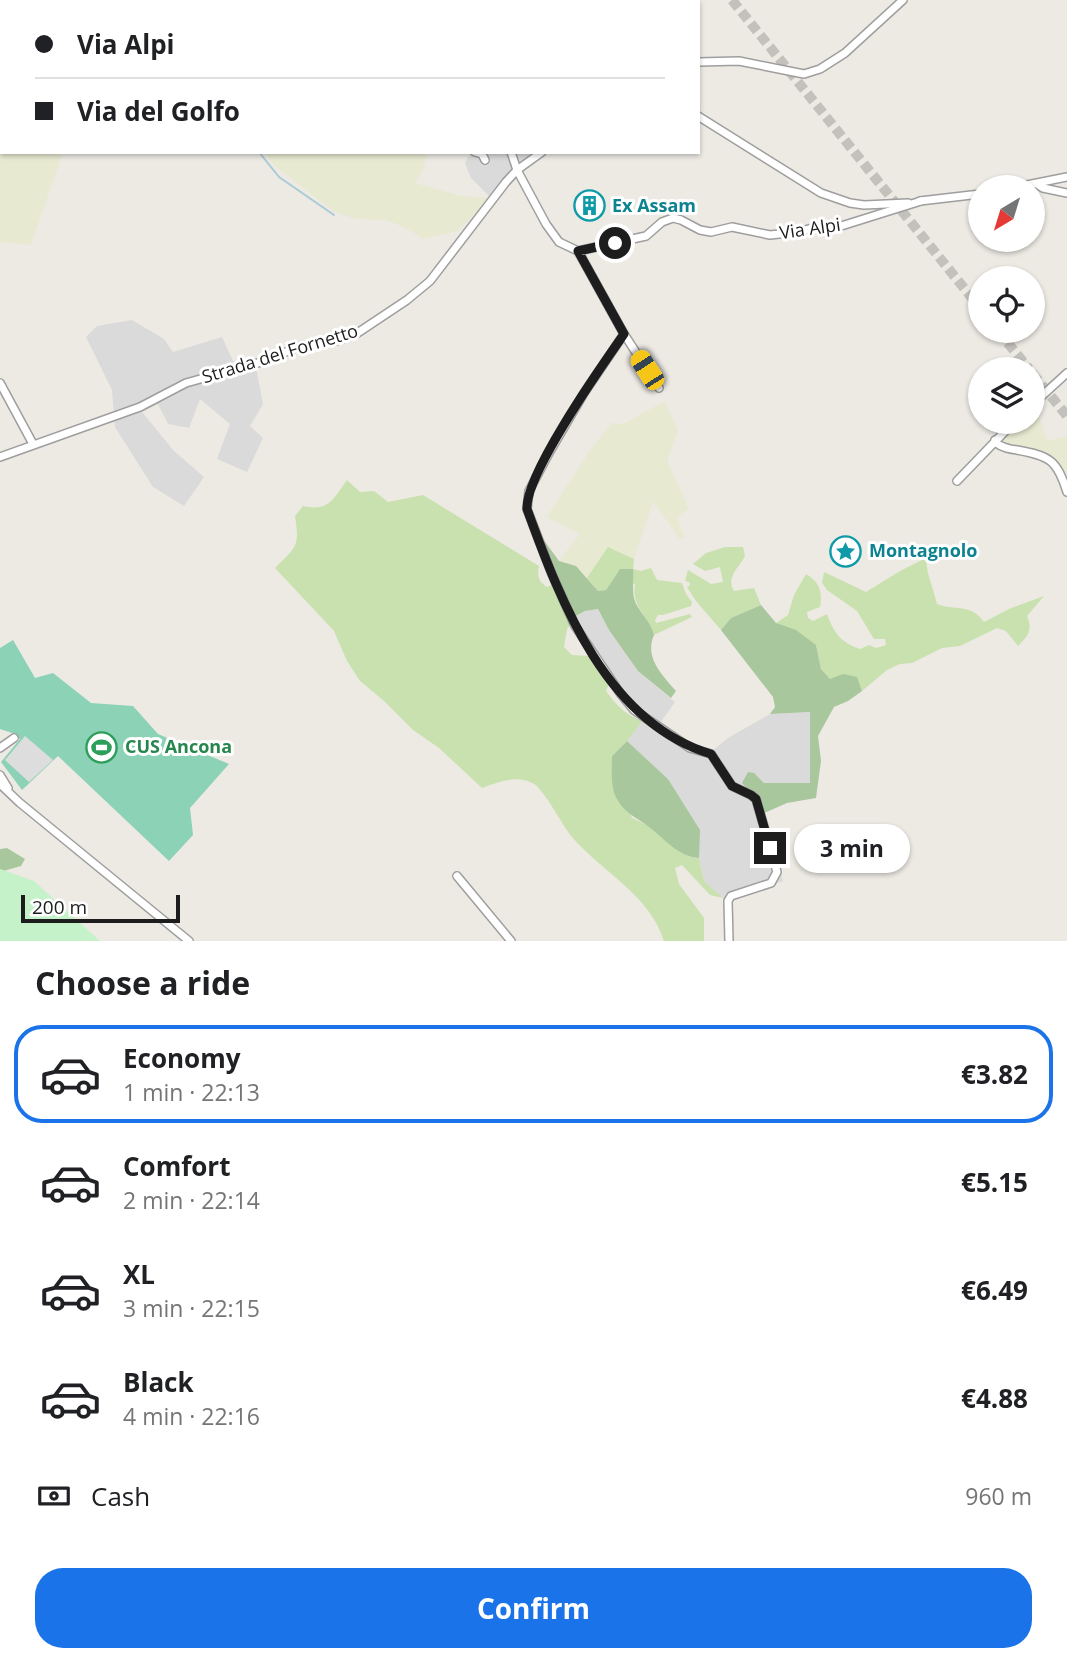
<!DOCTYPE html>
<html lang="en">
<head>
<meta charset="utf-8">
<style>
  body { margin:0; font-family:"Open Sans",sans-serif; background:#f2f2f2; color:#202124; height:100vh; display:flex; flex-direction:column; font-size:26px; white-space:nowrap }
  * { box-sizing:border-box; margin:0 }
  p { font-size:23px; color:#757577 }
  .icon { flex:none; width:38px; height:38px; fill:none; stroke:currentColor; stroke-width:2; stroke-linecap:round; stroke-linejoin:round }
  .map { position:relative; height:941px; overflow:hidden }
  .drawer { display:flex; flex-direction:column; background:#fff; flex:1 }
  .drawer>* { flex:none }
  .banner { position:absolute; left:0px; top:0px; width:700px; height:154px; box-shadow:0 2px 5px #0004; display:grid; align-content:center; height:154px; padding:0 35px; background:#fff }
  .needle { width:46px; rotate:218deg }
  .buttons { position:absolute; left:968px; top:175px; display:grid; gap:14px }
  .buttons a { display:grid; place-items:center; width:77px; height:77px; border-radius:50%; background:#fff; box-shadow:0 2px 5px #0004; font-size:35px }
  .scale { position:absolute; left:21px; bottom:18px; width:159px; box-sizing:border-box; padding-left:7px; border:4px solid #1d1d1d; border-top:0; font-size:19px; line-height:24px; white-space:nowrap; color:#1d1d1d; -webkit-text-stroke:5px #fff; paint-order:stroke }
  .end { position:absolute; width:32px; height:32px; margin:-16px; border:9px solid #1d1d1d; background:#fff; box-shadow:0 0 0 4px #fff }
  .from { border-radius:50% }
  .bubble { position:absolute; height:49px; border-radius:24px; background:#fff; box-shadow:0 2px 5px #0004; font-size:23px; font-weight:700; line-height:49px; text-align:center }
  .car { position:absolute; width:21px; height:42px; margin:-21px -10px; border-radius:9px; box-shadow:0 0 5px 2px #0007; background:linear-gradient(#f5c518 24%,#345 0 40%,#f5c518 0 76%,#345 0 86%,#f5c518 0) }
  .banner b { display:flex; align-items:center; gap:24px; height:66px; font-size:26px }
  .banner b+b { border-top:2px solid #e0e0e0 }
  .banner i { width:18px; height:18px; background:#202124 }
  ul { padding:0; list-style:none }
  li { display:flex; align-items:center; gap:21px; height:98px; margin:0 14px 10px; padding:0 21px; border:4px solid transparent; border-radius:28px }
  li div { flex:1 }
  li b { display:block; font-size:26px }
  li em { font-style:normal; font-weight:700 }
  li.current { border-color:#1a73e8 }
  li>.icon { width:63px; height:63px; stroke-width:1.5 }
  h2 { padding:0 35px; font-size:32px; line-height:84px }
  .pay { display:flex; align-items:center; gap:18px; height:77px; padding:0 35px; font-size:26px }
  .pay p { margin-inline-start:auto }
  .cta { display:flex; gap:14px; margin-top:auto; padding:14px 35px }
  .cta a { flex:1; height:80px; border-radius:28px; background:#1a73e8; color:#fff; font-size:28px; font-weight:700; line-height:80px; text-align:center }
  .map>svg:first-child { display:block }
  .residential { fill:#dadada }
  .farmland { fill:#e7e9d1 }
  .grass { fill:#c8e1af }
  .forest { fill:#a9c79d }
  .park { fill:#c5f2c9 }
  .pitch { fill:#8bd2b7 }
  .parking { fill:#ddd }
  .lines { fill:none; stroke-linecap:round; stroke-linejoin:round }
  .stream { stroke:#a9cbd5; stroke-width:2 }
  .highway-tunnel { stroke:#c3c1bc; stroke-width:10; stroke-dasharray:10 5; stroke-linecap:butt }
  .minor-casing { stroke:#9e9e9e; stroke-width:10 }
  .minor { stroke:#fff; stroke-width:7 }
  .route { stroke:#1d1d1d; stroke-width:9 }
  .labels { text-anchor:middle; stroke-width:6; stroke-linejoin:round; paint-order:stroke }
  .culture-label { font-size:18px; font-weight:bold; fill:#0d838f; stroke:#fff; text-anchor:start }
  .street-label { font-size:18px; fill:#1d1d1d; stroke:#fff }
  .leisure-label { font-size:18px; font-weight:bold; fill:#27864d; stroke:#fff; text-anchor:start }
</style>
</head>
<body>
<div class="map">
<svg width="1067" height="941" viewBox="0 0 1067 941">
  <rect width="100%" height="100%" fill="#edeae4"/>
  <!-- residential -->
  <g class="residential">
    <path d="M471 152H538L491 198 471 178 465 163Z"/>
    <path d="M132 320 164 339 173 352 222 337 233 361 254 357 263 404 250 426 263 438 247 472 217 459 230 424 200 399 189 428 168 424 158 404 142 412 174 451 204 477 184 506 153 487 115 427 112 390 86 337 97 326Z"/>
    <path d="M598 609 609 630 638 671 675 702 660 723 691 744 712 751 728 738 770 714 810 712V783H753L783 881 725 900 704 881 699 858V830L668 779 627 741 647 714 633 703 611 676 574 617 585 611Z"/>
  </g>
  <!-- farmland -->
  <g class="farmland">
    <path d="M0 0H20L2 2V152H63L31 245 0 242Z"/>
    <path d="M141 0H409V2Z"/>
    <path d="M264 152H427L424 167 415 183 461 196 491 198 457 231 423 239 406 228 386 220 355 219 333 211 274 165Z"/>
    <path d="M665 401 678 431 667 461 689 509 677 516 684 537 680 539 653 501 634 559 608 547 587 578 576 566 559 561 580 534 547 517 591 449 612 423 623 424Z"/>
    <path d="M1036 405 1047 441 1067 436V473L1064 474 1054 457 1044 453 1000 444 999 440 1018 422H1032L1033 408Z"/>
  </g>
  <!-- grass -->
  <g class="grass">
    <path d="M347 480 360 492 374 491 388 502 423 495 539 566C537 576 538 581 547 587L554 584 570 625 567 629 564 647 572 655 589 656 609 684 606 691C618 707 624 713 642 721L627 741 612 756 632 818C636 820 643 822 647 825 666 838 675 856 699 858L704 881 723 898 710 895 682 865 675 868 679 884 704 918V941H664C650 895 601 871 572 837 562 825 545 791 534 784 517 774 498 782 482 788L439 748 413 730 384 701 360 681 347 661 334 631 275 568C296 547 300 547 295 516L303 506C329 512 333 499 347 480Z"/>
    <path d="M608 547 634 559 633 569 641 571 651 568 657 580 682 583 686 594 692 602 691 606 663 615H658L655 620 656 623 690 614 692 617 654 635C648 616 631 606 635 585L620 569 606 590 598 591 587 578Z"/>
    <path d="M725 547H743L745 556C738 569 726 577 734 591L754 588 761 605 731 618 721 630 696 601 687 587 690 585 689 582 685 581 688 570 711 584 723 582 720 567 705 571 693 564 706 553Z"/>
    <path d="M926 558C927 577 933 586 937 604 955 611 971 603 984 622L1011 608 1044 596 1027 616C1033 630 1028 636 1018 646L1006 631 997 628 960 646 942 648 912 663 900 664 887 670 862 691 856 677 830 679 821 669 816 645 776 623 788 615 794 595 806 574C819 581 823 592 820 607L807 612 808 618 813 621 827 614C834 633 840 642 860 649L869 645 876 648 886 645 885 639H874L857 611 827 590 822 583 824 572 866 592 900 571Z"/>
  </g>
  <!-- forest -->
  <g class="forest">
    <path d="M543 539 559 561 576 566 598 591 606 590 620 569H633C634 578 632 590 634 598 637 611 650 619 654 635 644 657 662 675 676 691L671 698 638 671 609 630 598 609 585 611 574 617Z"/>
    <path d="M761 605 776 623 796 630 816 645 821 669 830 679 843 674 857 677 862 691 848 701 834 707 818 736 821 761 816 798 787 803 762 814 751 793 742 783 748 772 754 773 764 783H810V712L770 714 775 707 773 697 721 630 731 618Z"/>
    <path d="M627 741 668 779 700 830 699 858C677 856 666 840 649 827 637 817 626 815 617 799 610 787 612 769 612 756Z"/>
    <path d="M7 848 25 859 21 866 0 872V849Z"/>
  </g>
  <!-- park -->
  <path class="park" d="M0 869 34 881 100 941H0Z"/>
  <!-- pitch -->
  <path class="pitch" d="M13 640 35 678 53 673 91 703 133 706 158 734 229 764 190 808 193 835 169 861 58 756 22 790 1 762 20 739 12 733 0 729V648Z"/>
  <!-- parking -->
  <path class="parking" d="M25 736 53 760 29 782 5 760Z"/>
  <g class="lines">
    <!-- stream -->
    <g class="stream">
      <path d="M137 0 138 2"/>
      <path d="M259 152 279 177 334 215"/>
    </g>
    <!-- highway-tunnel -->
    <g class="highway-tunnel">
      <path d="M732 0 980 308"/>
      <path d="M998 331 1029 369"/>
      <path d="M1032 373 1067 416"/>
    </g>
    <defs>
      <g id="minor">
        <path d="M456 0 457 2"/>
        <path d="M516 0 519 2"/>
        <path d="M698 62 739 61 804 74 820 69 845 53 903 0"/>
        <path d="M698 116 821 193 850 203 864 205 908 203"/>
        <path d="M475 152 482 154 485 160"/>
        <path d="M511 152 517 170 546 224 559 242 578 251 646 236 662 222 673 218 681 220 700 230 711 232 732 227 770 235 798 232 819 226 838 227 921 201"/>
        <path d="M1037 184 1043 188 1067 193"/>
        <path d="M1017 187 1067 177"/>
        <path d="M920 201 980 194"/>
        <path d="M578 251 624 334 659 388"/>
        <path d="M624 334 584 393 549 453 529 491 527 509 551 572 575 626 620 693 634 710 690 748 711 754 732 786 751 795 756 799 777 872 771 883 731 896 728 901 729 941"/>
        <path d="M0 383 33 444"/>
        <path d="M1032 405 1067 373"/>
        <path d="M995 440 996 443C1003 448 1009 449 1017 450 1050 456 1057 460 1067 492"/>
        <path d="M0 457 140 407 186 383 265 361 300 346 336 341 356 334 407 300 430 281 506 182 517 170 542 152"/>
        <path d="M957 481 1014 422"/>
        <path d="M0 748 14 738"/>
        <path d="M0 775 8 788"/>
        <path d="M0 784 20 803 189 941"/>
        <path d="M457 876 511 941"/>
      </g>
    </defs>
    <!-- minor casing -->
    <use href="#minor" class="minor-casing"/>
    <!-- minor -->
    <use href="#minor" class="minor"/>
  </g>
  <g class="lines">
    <!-- route -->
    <path class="route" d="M615 243 578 251 624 334C601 367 525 474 527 509 561 603 607 723 711 754L732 786 751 795 756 799 770 848"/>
  </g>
  <!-- icons -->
  <defs>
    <symbol id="building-ring" viewBox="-11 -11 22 22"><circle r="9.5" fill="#fff" stroke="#0f9aa8" stroke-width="1.5"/><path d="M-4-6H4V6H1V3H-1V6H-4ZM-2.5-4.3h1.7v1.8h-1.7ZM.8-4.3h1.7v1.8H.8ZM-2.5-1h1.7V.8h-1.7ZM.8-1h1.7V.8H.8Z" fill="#0f9aa8"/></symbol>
    <symbol id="sight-ring" viewBox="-11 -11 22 22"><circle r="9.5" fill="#fff" stroke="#0f9aa8" stroke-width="1.5"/><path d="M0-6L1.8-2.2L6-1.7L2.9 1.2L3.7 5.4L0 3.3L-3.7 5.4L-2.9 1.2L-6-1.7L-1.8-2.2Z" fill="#0f9aa8"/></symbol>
    <symbol id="stadium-ring" viewBox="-11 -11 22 22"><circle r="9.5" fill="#fff" stroke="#2e9e5b" stroke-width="1.5"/><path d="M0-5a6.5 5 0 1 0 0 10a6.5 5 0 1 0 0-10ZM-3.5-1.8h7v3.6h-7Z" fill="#2e9e5b"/></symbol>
  </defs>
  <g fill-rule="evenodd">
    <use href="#building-ring" x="572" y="188" width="35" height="35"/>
    <use href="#sight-ring" x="828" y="534" width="35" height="35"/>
    <use href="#stadium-ring" x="84" y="730" width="35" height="35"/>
  </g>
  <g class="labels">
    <!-- culture labels -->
    <g class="culture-label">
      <text x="612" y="212">Ex Assam</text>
      <text x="869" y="557">Montagnolo</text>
    </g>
    <!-- street labels -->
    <g class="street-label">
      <text transform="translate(810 229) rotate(-8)" y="6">Via Alpi</text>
      <text transform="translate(280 354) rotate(-17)" y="6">Strada del Fornetto</text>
    </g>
    <!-- leisure labels -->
    <g class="leisure-label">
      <text x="125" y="753">CUS Ancona</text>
    </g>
  </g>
</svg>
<div class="buttons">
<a><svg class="needle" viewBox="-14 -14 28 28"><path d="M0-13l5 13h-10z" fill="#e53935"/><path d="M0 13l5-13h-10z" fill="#757577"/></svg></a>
<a><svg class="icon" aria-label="locate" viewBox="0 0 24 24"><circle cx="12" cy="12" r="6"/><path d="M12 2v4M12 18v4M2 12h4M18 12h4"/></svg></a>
<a><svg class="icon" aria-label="layers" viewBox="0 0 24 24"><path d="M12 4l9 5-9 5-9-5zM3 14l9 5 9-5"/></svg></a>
</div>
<div class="scale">200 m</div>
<i class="end from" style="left:615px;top:243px"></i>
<i class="end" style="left:770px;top:848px"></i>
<div class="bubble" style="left:794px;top:824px;width:116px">3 min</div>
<i class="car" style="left:647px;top:370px;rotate:327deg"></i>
<div class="banner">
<b><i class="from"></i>Via Alpi</b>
<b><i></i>Via del Golfo</b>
</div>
</div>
<section class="drawer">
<h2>Choose a ride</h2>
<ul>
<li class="current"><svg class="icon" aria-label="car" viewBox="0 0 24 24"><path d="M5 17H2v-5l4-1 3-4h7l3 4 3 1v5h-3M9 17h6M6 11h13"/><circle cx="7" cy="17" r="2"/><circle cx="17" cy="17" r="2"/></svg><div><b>Economy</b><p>1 min · 22:13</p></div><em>€3.82</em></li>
<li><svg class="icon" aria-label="car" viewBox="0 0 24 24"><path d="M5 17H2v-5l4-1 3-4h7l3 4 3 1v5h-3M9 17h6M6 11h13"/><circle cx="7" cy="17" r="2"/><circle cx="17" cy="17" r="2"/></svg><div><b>Comfort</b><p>2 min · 22:14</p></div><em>€5.15</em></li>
<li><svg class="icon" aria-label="car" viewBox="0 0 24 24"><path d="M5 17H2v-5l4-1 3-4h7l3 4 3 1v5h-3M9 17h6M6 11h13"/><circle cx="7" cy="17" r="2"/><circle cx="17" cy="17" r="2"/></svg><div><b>XL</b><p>3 min · 22:15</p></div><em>€6.49</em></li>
<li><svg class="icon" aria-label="car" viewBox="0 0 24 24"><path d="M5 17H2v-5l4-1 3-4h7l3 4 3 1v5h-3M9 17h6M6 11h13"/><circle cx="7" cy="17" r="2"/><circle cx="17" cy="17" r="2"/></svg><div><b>Black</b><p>4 min · 22:16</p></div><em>€4.88</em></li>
</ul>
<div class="pay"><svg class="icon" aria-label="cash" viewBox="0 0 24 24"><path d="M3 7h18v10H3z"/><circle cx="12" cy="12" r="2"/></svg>Cash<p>960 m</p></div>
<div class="cta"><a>Confirm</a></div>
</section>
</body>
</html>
